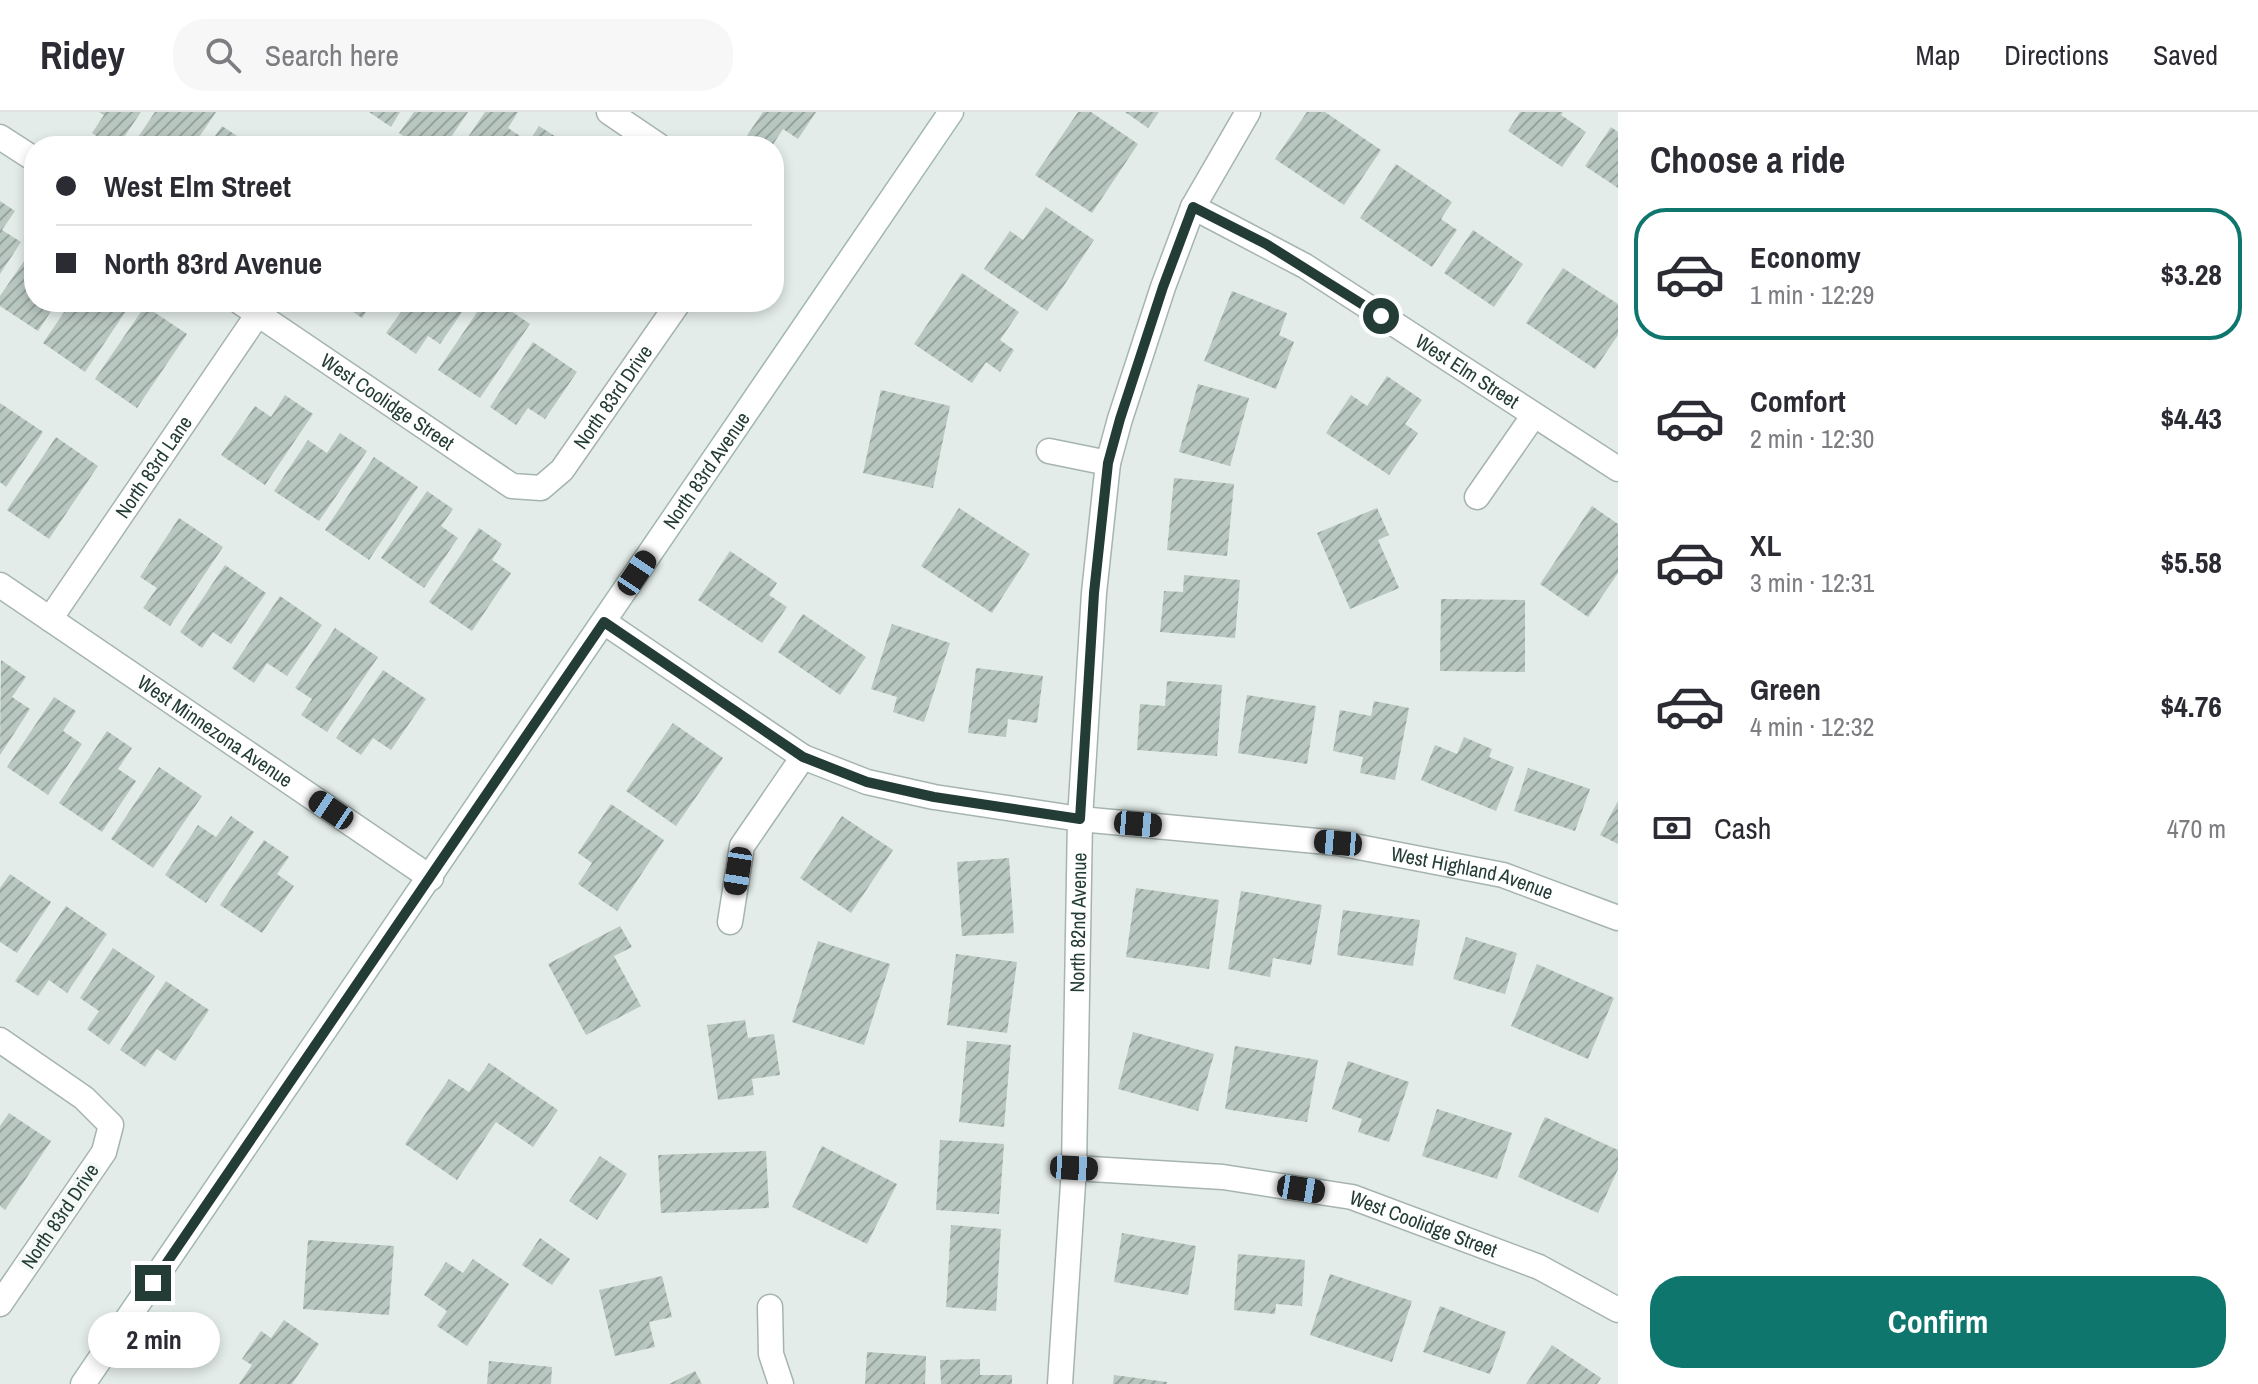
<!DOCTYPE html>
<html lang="en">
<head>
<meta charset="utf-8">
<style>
  body { margin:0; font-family:"Archivo Narrow",sans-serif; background:#f7f7f7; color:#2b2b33; height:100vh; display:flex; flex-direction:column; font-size:30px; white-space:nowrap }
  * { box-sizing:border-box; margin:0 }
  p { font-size:26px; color:#7c7c81 }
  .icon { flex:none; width:44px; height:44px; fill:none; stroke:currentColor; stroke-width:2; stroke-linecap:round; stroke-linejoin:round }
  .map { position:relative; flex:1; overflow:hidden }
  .drawer { display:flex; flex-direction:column; background:#fff; width:640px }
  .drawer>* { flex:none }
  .guide { position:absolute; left:24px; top:24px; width:760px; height:176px; border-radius:32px; box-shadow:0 4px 12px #0003; display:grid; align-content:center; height:176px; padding:0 32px; background:#fff }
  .end { position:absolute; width:36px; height:36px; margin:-18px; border:10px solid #243c36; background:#fff; box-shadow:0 0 0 4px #fff }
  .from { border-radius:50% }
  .bubble { position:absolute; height:56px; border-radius:28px; background:#fff; box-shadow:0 4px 12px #0003; font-size:26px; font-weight:800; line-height:56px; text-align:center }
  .car { position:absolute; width:24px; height:48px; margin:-24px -12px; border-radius:10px; box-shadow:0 0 6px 2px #0007; background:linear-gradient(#222 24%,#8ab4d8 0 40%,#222 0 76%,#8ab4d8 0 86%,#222 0) }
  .guide b { display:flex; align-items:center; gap:28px; height:76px; font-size:30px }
  .guide b+b { border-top:2px solid #e1e1e2 }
  .guide i { width:20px; height:20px; background:#2b2b33 }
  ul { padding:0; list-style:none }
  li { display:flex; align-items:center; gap:24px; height:132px; margin:0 16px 12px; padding:0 16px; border:4px solid transparent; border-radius:32px }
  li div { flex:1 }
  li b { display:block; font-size:30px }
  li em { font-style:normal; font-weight:800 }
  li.selected { border-color:#0f766e }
  li>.icon { width:72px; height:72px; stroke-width:1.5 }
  h2 { padding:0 32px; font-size:36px; line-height:96px }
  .pay { display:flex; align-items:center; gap:20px; height:88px; padding:0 32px; font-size:30px }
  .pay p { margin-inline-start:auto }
  .action { display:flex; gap:16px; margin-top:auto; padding:16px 32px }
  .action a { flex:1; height:92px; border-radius:32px; background:#0f766e; color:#fff; font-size:32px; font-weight:800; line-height:92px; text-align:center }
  header { display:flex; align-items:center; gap:48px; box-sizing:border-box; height:112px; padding:0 40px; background:#fff; border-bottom:2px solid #e1e1e2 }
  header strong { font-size:38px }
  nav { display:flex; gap:44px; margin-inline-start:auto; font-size:28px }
  .search { width:560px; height:72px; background:#f7f7f7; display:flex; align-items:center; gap:20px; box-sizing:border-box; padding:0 28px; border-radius:32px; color:#7c7c81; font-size:30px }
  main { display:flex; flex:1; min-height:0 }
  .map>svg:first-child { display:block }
  .building { fill:url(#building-hatch) }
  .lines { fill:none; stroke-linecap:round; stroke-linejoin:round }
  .street-casing { stroke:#a6b4af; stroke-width:27 }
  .secondary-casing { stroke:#a2b7b0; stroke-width:27 }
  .street { stroke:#fff; stroke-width:24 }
  .secondary { stroke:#fff; stroke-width:24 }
  .route { stroke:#243c36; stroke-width:10 }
  .labels { text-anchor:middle; stroke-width:8; stroke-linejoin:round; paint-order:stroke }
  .street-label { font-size:20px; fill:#243c36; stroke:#f4f9f6 }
</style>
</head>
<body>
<header>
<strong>Ridey</strong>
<div class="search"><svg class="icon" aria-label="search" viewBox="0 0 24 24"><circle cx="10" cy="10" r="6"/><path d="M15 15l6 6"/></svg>Search here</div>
<nav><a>Map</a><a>Directions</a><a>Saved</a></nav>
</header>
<main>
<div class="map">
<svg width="1618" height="1272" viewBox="0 0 1618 1272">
  <defs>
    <pattern id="building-hatch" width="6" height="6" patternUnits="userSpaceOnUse" patternTransform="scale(2)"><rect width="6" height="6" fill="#b9c7c1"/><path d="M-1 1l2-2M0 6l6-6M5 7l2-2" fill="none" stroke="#96a39e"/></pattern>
  </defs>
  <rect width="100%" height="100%" fill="#e3ece8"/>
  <!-- building -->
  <g class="building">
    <path d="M99 0H141L118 34H111L92 21 104 3Z"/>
    <path d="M155 0H216L193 34H132Z"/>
    <path d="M369 0H400L391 15Z"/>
    <path d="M414 0H468L445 34H418L399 21Z"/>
    <path d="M485 0H518L508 16 520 24 513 34H462Z"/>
    <path d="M763 0H816L798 27 783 17 772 34H760L746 25Z"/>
    <path d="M1078 0H1091L1138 32 1092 101 1035 63Z"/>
    <path d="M1125 0H1159L1148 16Z"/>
    <path d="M1307 0H1325L1381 38 1344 93 1275 47Z"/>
    <path d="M1520 0H1563L1561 3 1586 20 1562 55 1508 19Z"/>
    <path d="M222 14 252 34H208Z"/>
    <path d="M539 14 561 28 557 34H526Z"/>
    <path d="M1611 15 1618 20V76L1585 54Z"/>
    <path d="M1396 52 1452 90 1441 107 1457 118 1432 155 1360 106Z"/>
    <path d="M0 89 15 99 2 118 21 130 0 162Z"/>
    <path d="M1046 95 1094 128 1047 199 984 157 1010 119 1023 128Z"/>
    <path d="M1473 118 1523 152 1494 195 1444 161Z"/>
    <path d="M31 139 34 141V190H57L38 219 0 194V184Z"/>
    <path d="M1563 156 1618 192V223L1595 257 1526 211Z"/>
    <path d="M962 161 1019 200 1000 228 1014 238 1000 260 986 250 972 271 914 232Z"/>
    <path d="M1232 179 1287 201 1279 223 1294 230 1276 277 1204 249Z"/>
    <path d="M71 190H132L85 260 43 231Z"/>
    <path d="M338 190H373L362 206Z"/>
    <path d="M408 190H469L440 232 428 224 416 242 386 221Z"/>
    <path d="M484 190H498L530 212 480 286 438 258Z"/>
    <path d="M145 194 187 222 137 296 95 267Z"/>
    <path d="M533 230 577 260 545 307 528 296 516 313 490 295Z"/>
    <path d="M1387 264 1422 288 1405 312 1418 321 1389 363 1326 321 1351 283 1367 294Z"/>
    <path d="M1198 272 1249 286 1230 354 1179 340Z"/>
    <path d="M881 278 950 294 933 376 863 361Z"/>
    <path d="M285 283 313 302 265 373 221 343 255 294 271 305Z"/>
    <path d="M0 291 43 320 6 375 0 370Z"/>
    <path d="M340 321 367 339 319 409 274 379 308 328 327 341Z"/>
    <path d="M56 325 98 354 49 427 7 398Z"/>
    <path d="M374 345 418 375 369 448 325 418Z"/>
    <path d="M1174 366 1234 372 1227 444 1167 438Z"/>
    <path d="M427 379 453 397 441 414 458 426 424 476 381 446Z"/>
    <path d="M1592 394 1618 412V461L1588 505 1540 472Z"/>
    <path d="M959 396 1030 442 992 501 921 454Z"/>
    <path d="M1377 396 1389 423 1378 428 1399 476 1350 497 1317 421Z"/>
    <path d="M179 406 223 435 170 514 143 496 157 476 140 465Z"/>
    <path d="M479 416 502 432 492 448 511 461 472 519 429 490Z"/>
    <path d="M730 439 777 471 769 483 787 495 762 531 698 488Z"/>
    <path d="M225 453 266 481 231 532 213 520 202 536 180 520Z"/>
    <path d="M1184 463 1240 468 1235 526 1160 520 1164 479 1183 480Z"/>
    <path d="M280 484 322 513 287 564 267 551 254 571 232 556Z"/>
    <path d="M1441 487 1525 488V560L1440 559Z"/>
    <path d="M803 502 866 545 840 583 778 540Z"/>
    <path d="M892 512 950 531 924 610 893 600 897 585 871 577Z"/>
    <path d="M335 516 378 545 327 620 301 603 312 587 295 576Z"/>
    <path d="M1 548 26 565 12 585 30 597 0 643Z"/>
    <path d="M976 556 1043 564 1037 611 1008 607 1006 625 968 621Z"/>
    <path d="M383 558 426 587 391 638 373 626 361 643 336 626Z"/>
    <path d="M1167 569 1222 573 1217 644 1137 638 1140 592 1165 594Z"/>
    <path d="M1247 583 1316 594 1307 652 1238 641Z"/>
    <path d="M54 585 76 599 63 619 82 632 48 683 7 655Z"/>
    <path d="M1374 589 1409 596 1395 668 1360 661 1363 645 1333 639 1340 598 1371 604Z"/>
    <path d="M673 611 723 646 676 714 626 679Z"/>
    <path d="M107 619 132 636 118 657 136 669 102 720 59 691Z"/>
    <path d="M1464 625 1492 637 1489 645 1514 655 1496 699 1421 668 1435 633 1457 642Z"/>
    <path d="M159 655 202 684 153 756 111 727Z"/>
    <path d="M1528 656 1590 677 1575 719 1514 699Z"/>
    <path d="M1618 689V732L1600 723Z"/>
    <path d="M611 692 664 728 617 799 578 772 592 751 578 741Z"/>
    <path d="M231 704 254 720 206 791 165 763 198 713 216 725Z"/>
    <path d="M842 704 893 738 851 801 800 766Z"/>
    <path d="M264 728 289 745 277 762 294 774 262 821 220 793Z"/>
    <path d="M1009 746 1014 821 962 824 957 750Z"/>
    <path d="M10 762 51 790 17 841 0 830V776Z"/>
    <path d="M1136 776 1219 788 1209 857 1126 845Z"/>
    <path d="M1241 779 1322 793 1311 853 1273 846 1270 865 1228 857Z"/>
    <path d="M66 794 107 822 67 881 49 868 38 884 15 869Z"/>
    <path d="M1343 798 1420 808 1413 854 1337 843Z"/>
    <path d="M620 814 632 835 614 844 641 894 586 923 548 852Z"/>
    <path d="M1466 825 1517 841 1505 882 1453 867Z"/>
    <path d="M818 829 890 852 864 933 792 910Z"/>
    <path d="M113 836 155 864 109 933 87 917 99 899 80 886Z"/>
    <path d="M956 842 1017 850 1007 921 947 913Z"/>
    <path d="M1537 852 1614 886 1588 947 1511 914Z"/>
    <path d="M166 869 209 898 175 949 157 937 145 955 120 938Z"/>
    <path d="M745 908 748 926 774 922 780 963 752 967 754 983 718 988 707 913Z"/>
    <path d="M1133 920 1214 942 1198 999 1118 977Z"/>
    <path d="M967 929 1011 933 1004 1015 959 1010Z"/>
    <path d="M1235 934 1318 948 1307 1010 1225 997Z"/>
    <path d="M1348 949 1409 970 1389 1030 1358 1020 1362 1007 1332 997Z"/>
    <path d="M489 951 558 998 533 1035 496 1010 457 1068 405 1032 449 967 469 980Z"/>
    <path d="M1437 997 1512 1021 1497 1067 1422 1044Z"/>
    <path d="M9 1001 51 1029 5 1098 0 1094V1014Z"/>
    <path d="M1545 1005 1618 1038V1057L1598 1101 1518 1065Z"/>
    <path d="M940 1028 1004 1032 999 1102 936 1098Z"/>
    <path d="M822 1034 897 1072 867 1132 792 1095Z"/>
    <path d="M766 1039 769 1096 661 1101 658 1043Z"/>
    <path d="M600 1044 627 1062 597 1108 569 1089Z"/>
    <path d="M951 1113 1001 1117 996 1199 946 1195Z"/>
    <path d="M1122 1121 1196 1134 1188 1183 1114 1170Z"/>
    <path d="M540 1126 570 1147 552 1173 522 1153Z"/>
    <path d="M308 1128 394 1134 389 1203 303 1197Z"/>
    <path d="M1238 1142 1305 1148 1302 1194 1276 1192 1275 1202 1234 1198Z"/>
    <path d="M473 1147 509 1172 467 1234 437 1214 447 1199 424 1183 446 1150 463 1161Z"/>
    <path d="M1330 1162 1412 1189 1392 1250 1310 1223Z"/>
    <path d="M662 1164 672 1205 649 1210 655 1235 615 1244 599 1178Z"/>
    <path d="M1440 1194 1506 1220 1490 1262 1423 1240Z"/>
    <path d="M284 1208 319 1232 292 1272H239L252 1253 242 1247 261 1219 271 1226Z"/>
    <path d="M1552 1233 1601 1266 1597 1272H1526Z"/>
    <path d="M867 1240 926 1244 925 1272H865Z"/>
    <path d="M980 1247V1263H1012V1272H941L940 1248Z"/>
    <path d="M489 1249 552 1255 551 1272H487Z"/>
    <path d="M695 1259 702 1272H669Z"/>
    <path d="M1114 1263 1167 1270V1272H1113Z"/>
  </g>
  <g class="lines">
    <defs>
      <g id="street">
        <path d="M609 0 659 34"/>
        <path d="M0 25 34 47"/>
        <path id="s1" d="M1193 95 1305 154 1618 357"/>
        <path id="s2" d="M240 190 512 374 541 376 562 358 679 190"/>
        <path d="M1049 339 1108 351"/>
        <path d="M1477 385 1534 303"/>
        <path id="s3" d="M0 473 431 766"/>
        <path id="s4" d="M50 507 258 202"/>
        <path id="s5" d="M604 510 803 645 867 670 934 685 1080 707 1338 731 1503 763 1618 806"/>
        <path d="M730 810 742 734 803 645"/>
        <path d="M0 928 84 986 111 1013 104 1040 0 1192"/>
        <path id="s6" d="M1074 1056 1223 1065 1352 1085 1539 1155 1618 1198"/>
        <path d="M770 1195 771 1242 781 1272"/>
        <path id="s7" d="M1060 1272 1074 1056 1080 707 1094 481 1108 351 1120 307 1163 175 1193 95 1248 0"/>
      </g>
      <g id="secondary">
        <path id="s8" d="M83 1272 951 0"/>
      </g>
    </defs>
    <!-- street casing -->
    <use href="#street" class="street-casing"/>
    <!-- secondary casing -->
    <use href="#secondary" class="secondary-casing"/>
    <!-- street -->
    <use href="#street" class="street"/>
    <!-- secondary -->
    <use href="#secondary" class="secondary"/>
  </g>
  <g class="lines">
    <!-- route -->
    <path class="route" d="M153 1171 604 510 803 645 867 670 934 685 1080 707 1094 481 1108 351 1120 307 1163 175 1193 95 1266 132 1381 204"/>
  </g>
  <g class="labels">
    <!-- street labels -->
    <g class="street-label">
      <text dy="7" stroke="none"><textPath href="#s1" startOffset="320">West Elm Street</textPath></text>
      <text dy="7" stroke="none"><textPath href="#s2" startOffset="474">North 83rd Drive</textPath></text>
      <text dy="7" stroke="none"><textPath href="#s2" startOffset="178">West Coolidge Street</textPath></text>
      <text dy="7" stroke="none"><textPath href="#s4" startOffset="184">North 83rd Lane</textPath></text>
      <text dy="7" stroke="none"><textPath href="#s8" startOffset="1106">North 83rd Avenue</textPath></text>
      <text dy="7" stroke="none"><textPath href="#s3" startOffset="260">West Minnezona Avenue</textPath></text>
      <text dy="7" stroke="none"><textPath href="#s5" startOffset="922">West Highland Avenue</textPath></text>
      <text dy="7" stroke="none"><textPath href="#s7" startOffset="462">North 82nd Avenue</textPath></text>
      <text transform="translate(60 1104) rotate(-56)" y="7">North 83rd Drive</text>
      <text dy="7" stroke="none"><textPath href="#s6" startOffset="356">West Coolidge Street</textPath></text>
    </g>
  </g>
</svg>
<i class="end from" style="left:1381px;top:204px"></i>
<i class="end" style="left:153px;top:1171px"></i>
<div class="bubble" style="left:88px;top:1200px;width:132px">2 min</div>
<i class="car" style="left:637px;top:461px;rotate:34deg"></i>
<i class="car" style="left:331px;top:698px;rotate:304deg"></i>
<i class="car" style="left:1138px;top:712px;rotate:95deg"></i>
<i class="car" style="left:1338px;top:731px;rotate:275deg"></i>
<i class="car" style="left:738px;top:759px;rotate:189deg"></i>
<i class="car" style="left:1074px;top:1056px;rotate:93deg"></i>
<i class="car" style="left:1301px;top:1077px;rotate:99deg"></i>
<div class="guide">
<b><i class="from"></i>West Elm Street</b>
<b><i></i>North 83rd Avenue</b>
</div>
</div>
<section class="drawer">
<h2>Choose a ride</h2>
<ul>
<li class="selected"><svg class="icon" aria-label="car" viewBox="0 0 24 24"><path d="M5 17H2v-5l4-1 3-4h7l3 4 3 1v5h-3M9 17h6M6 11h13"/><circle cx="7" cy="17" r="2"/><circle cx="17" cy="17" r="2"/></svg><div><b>Economy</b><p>1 min · 12:29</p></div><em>$3.28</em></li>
<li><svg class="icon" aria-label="car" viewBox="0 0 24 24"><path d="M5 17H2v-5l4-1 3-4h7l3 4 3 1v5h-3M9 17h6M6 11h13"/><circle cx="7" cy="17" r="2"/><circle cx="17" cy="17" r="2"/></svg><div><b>Comfort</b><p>2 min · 12:30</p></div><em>$4.43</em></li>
<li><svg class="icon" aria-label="car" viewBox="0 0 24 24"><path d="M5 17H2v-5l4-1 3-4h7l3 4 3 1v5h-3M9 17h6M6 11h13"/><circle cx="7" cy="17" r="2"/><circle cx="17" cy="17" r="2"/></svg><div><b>XL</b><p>3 min · 12:31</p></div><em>$5.58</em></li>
<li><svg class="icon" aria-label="car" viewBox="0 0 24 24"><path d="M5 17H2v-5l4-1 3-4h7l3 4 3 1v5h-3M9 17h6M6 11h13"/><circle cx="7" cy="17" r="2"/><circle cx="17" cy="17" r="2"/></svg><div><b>Green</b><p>4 min · 12:32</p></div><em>$4.76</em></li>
</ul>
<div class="pay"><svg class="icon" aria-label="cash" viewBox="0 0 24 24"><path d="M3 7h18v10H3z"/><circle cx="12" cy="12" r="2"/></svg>Cash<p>470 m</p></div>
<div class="action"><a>Confirm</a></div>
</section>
</main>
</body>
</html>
